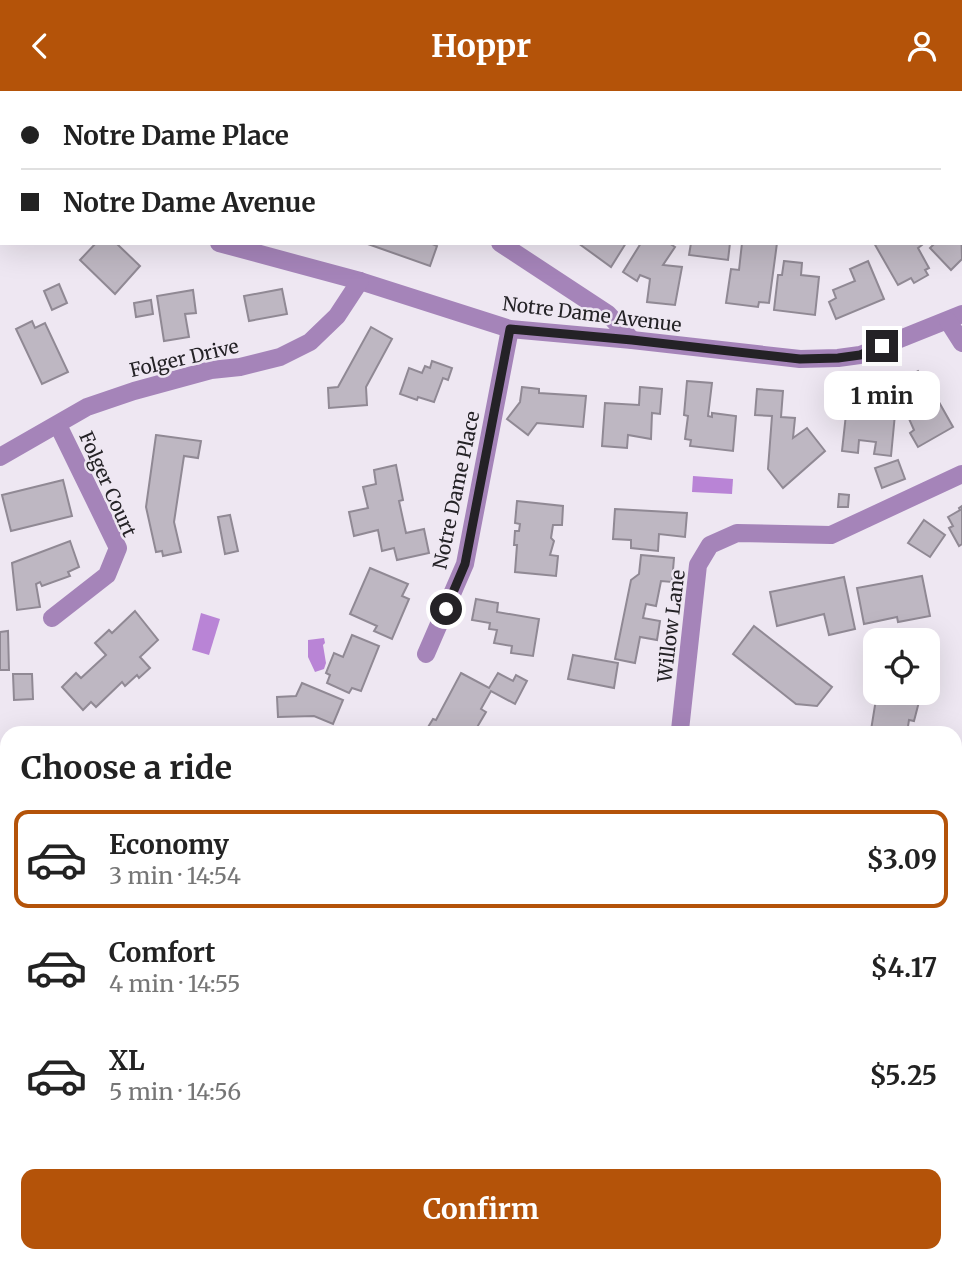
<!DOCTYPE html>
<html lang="en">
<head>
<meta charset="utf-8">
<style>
  body { margin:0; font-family:Merriweather,serif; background:#f6f6f6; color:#222; height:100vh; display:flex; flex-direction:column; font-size:26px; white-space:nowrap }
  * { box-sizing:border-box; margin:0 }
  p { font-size:23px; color:#767676 }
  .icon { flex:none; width:38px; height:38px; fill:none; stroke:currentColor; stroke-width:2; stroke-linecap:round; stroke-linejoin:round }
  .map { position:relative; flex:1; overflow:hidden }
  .panel { position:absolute; left:0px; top:635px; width:962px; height:537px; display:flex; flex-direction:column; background:#fff; border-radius:21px 21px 0 0; box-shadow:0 7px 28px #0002 }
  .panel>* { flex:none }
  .banner { position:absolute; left:0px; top:0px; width:962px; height:154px; box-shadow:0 7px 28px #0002; display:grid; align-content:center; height:154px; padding:0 21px; background:#fff }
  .controls { position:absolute; left:863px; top:537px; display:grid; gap:14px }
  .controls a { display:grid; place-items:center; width:77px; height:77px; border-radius:14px; background:#fff; box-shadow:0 7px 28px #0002; font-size:35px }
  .end { position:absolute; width:32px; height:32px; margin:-16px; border:9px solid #242226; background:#fff; box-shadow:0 0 0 4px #fff }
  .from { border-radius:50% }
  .bubble { position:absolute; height:49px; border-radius:14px; background:#fff; box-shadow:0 7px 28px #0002; font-size:23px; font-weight:700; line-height:49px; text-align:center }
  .banner b { display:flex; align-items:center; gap:24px; height:66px; font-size:26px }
  .banner b+b { border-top:2px solid #e0e0e0 }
  .banner i { width:18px; height:18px; background:#222 }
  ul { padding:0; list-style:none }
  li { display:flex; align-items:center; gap:21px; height:98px; margin:0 14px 10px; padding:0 7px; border:4px solid transparent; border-radius:14px }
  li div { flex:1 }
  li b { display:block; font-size:26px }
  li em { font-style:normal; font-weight:700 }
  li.current { border-color:#b45309 }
  li>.icon { width:63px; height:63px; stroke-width:1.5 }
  h2 { padding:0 21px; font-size:32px; line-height:84px }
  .cta { display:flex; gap:14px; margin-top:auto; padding:14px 21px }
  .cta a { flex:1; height:80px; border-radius:14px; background:#b45309; color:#fff; font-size:28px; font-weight:700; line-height:80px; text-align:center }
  header { display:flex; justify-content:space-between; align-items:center; height:91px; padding:0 21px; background:#b45309; color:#fff; font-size:32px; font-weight:700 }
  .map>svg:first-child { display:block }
  .built { fill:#e7dcee }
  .water { fill:#b984d6 }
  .building { fill:#beb7c2; stroke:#908994; stroke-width:2 }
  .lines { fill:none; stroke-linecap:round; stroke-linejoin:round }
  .minor { stroke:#a584b9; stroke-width:18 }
  .route { stroke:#242226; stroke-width:9 }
  .labels { text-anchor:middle; stroke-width:5; stroke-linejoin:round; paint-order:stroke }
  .street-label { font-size:19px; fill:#242226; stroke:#eee7f2 }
</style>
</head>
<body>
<header><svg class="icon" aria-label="back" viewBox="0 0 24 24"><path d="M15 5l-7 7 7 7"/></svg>Hoppr<svg class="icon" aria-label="person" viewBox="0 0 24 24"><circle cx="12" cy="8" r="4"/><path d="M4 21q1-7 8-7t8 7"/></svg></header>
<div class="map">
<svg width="962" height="1171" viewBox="0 0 962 1171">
  <rect width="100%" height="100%" fill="#eee7f2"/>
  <!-- built -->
  <path class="built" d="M0 985 7 989V1166H405L401 1171H0Z"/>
  <!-- water -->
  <g class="water">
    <path d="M693 385 733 388 732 403 692 401Z"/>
    <path d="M201 522 220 528 209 564 192 559Z"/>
    <path d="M324 547 325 552 323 554 326 572 324 578 315 581 308 566V549Z"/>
  </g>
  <!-- building -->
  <g class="building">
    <path d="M961 131 962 168 951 179 930 157 935 152H961Z"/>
    <path d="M96 152H116L140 175 115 203 80 169Z"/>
    <path d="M365 152H430L437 155 430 175Z"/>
    <path d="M578 152H626L611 176Z"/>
    <path d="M641 152H669L675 156 663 174 682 176 675 214 647 211 650 188 640 184 637 190 623 181Z"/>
    <path d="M691 152H730L728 169 689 164Z"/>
    <path d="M742 152H777L769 212 759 211 758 216 726 212 731 178 739 179Z"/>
    <path d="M874 152H921L922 154 918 157 929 177 925 179 928 184 914 192 911 187 898 194Z"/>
    <path d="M784 170 802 172 801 184 819 186 815 224 774 219 778 184H782Z"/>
    <path d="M868 170 884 208 836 228 829 211 836 207 833 199 855 190 850 178Z"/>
    <path d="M59 193 67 212 52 219 44 200Z"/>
    <path d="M282 198 287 223 249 230 244 205Z"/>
    <path d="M193 199 196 222 185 223 189 246 164 250 157 205Z"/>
    <path d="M151 209 153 223 136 226 134 212Z"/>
    <path d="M32 230 35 237 45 232 68 281 42 293 16 238Z"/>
    <path d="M371 236 392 248 366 296 367 314 329 317 328 297 338 296Z"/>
    <path d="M432 270 452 277 448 289 443 287 434 311 418 306 417 309 400 303 409 277 422 282 425 275 430 277Z"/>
    <path d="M918 280 928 299 931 297 953 336 918 356 910 342 914 339 902 312 906 310 896 292Z"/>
    <path d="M687 290 712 292 708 325 712 326V322L736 325 733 360 690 355 691 349 685 348 688 325 684 324Z"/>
    <path d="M522 296 539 298V302L586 305 583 336 537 332 528 344 507 328 520 311Z"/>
    <path d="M640 296 662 298 660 323 652 322 651 348 628 344 627 357 602 355 605 312 639 314Z"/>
    <path d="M757 298 783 300 781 326 795 327 793 347 807 337 825 360 783 397 768 378 772 325 755 324Z"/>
    <path d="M847 314 882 318V321L895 323 891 365 874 363 876 351 859 349 858 362 842 360Z"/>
    <path d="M156 344 201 350 198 367 184 365 174 431 181 461 163 465 162 460 156 461 146 416Z"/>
    <path d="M898 369 905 388 882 397 875 377Z"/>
    <path d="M396 374 403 409 399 410 406 442 424 438 429 462 397 469 394 457 382 460 378 439 354 445 349 421 368 417 363 396 376 393 374 379Z"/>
    <path d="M63 389 72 425 11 440 2 404Z"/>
    <path d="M839 403 849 404 848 416H838Z"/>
    <path d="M517 410 563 415 562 434H553L551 447 554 450 550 464 558 465 556 485 515 481 517 454H514L515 440H519L520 433 515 432Z"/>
    <path d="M962 415V453L959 455 949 437 953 435 948 426 960 419 959 417Z"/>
    <path d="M615 418 687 422 685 446 659 443 658 460 631 457V449L613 448Z"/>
    <path d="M230 424 238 460 225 463 218 426Z"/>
    <path d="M924 429 945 444 930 466 908 452Z"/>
    <path d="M70 450 79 476 68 481 70 485 42 495 40 491 36 493 40 516 17 519 12 472Z"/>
    <path d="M641 464 674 467 672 491 661 490 656 515 646 513 643 527 660 530 657 549 640 546 635 572 615 568 631 489 639 483Z"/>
    <path d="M370 477 408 493 402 505 409 508 392 548 374 540 377 535 350 523Z"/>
    <path d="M922 485 930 525 898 531 897 526 864 533 857 497Z"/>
    <path d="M844 486 855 538 829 544 824 523 777 535 770 501Z"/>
    <path d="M476 508 498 512 497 521 539 528 533 565 511 562 512 555 494 552 497 539 489 538 490 532 472 529Z"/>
    <path d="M135 520 158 549 140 566 150 577 139 587 137 584 125 595 122 591 96 616 91 611 83 619 62 596 76 582 81 587 106 564 95 552 109 539 112 542Z"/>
    <path d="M754 535 832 596 817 615 796 613 733 563Z"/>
    <path d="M8 540 9 579H0V541Z"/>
    <path d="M352 544 379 555 361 600 352 597 349 602 327 592 330 584 326 582 334 562 343 566Z"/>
    <path d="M573 564 618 572 614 597 568 588Z"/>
    <path d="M461 582 489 597 498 582 513 590 516 584 527 590 515 613 491 600 481 618 486 621 476 638 478 640 477 642 425 641 433 628 436 629Z"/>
    <path d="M13 583H32L33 608 14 609Z"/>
    <path d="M302 592 343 609 333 633 314 625 278 626 277 606 296 605Z"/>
    <path d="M877 602 921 603 914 630 909 629 907 642 871 639Z"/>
    <path d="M956 908 962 912V963L959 968 956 966Z"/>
    <path d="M956 1031 962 1039V1069L956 1074Z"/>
    <path d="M962 1137V1171H945L944 1166H956V1138Z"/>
    <path d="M559 1166H600L599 1171H565L558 1169Z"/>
    <path d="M609 1166H665L664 1171H608Z"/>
    <path d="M673 1166H703L701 1171H671Z"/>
  </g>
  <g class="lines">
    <!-- minor -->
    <g class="minor">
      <path d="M143 0V2"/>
      <path d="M352 2V0"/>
      <path d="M219 152 360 190 510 238 632 249 800 268 838 267 860 264 962 223"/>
      <path d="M500 152 608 223 632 249"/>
      <path d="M948 230 962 252"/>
      <path d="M0 366 87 316 134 300 211 279 240 276 280 266 310 251 337 225 360 190"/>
      <path d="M52 527 107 484 118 457 58 334"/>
      <path d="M426 563 465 473 510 238"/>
      <path d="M680 639 698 474 710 454 737 442 831 444 962 383"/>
      <path d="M0 1159 7 1164"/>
      <path d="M787 1166 791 1171"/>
    </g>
  </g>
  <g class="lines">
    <!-- route -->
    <path class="route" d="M446 518 465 473 510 238 632 249 800 268 838 267 860 264 882 255"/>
  </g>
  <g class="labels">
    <!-- street labels -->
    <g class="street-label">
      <text transform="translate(592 223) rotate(7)" y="7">Notre Dame Avenue</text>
      <text transform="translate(184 267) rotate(-13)" y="7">Folger Drive</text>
      <text transform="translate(108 393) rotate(66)" y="7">Folger Court</text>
      <text transform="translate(456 399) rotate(-78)" y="7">Notre Dame Place</text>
      <text transform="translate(671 535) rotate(-83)" y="7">Willow Lane</text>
    </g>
  </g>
</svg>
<div class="controls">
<a><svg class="icon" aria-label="locate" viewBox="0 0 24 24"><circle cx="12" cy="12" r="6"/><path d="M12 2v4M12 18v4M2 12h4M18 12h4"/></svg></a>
</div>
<i class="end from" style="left:446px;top:518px"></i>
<i class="end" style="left:882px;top:255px"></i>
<div class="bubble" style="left:824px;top:280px;width:116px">1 min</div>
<div class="banner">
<b><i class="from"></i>Notre Dame Place</b>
<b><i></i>Notre Dame Avenue</b>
</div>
<section class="panel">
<h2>Choose a ride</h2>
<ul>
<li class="current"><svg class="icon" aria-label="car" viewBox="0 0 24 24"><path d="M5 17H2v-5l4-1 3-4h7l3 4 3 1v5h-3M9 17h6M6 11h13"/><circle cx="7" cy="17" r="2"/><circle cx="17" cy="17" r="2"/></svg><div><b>Economy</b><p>3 min · 14:54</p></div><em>$3.09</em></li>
<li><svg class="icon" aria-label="car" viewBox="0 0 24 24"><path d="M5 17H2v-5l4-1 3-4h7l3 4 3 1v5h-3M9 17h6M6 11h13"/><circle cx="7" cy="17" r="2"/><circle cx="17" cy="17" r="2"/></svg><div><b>Comfort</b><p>4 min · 14:55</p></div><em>$4.17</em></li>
<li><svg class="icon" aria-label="car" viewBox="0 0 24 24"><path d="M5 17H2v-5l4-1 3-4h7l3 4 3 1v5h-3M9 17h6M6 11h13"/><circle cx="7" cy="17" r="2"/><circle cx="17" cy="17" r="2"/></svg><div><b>XL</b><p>5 min · 14:56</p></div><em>$5.25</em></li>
</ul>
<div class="cta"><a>Confirm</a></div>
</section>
</div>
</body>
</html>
